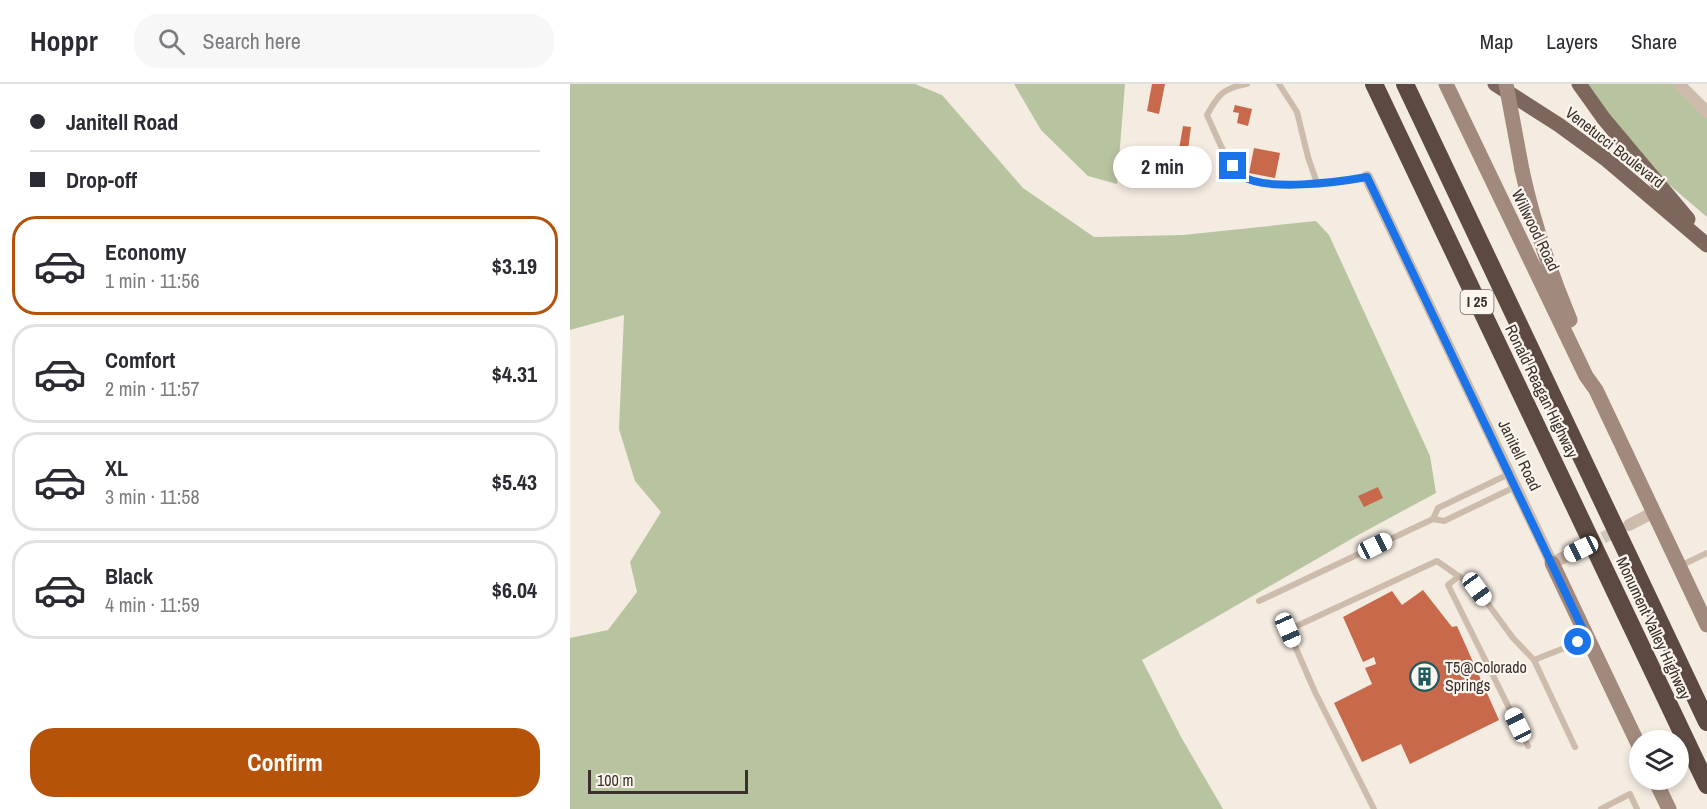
<!DOCTYPE html>
<html lang="en">
<head>
<meta charset="utf-8">
<style>
  body { margin:0; font-family:"Archivo Narrow",sans-serif; background:#f7f7f7; color:#2b2b33; height:100vh; display:flex; flex-direction:column; font-size:22px; white-space:nowrap }
  * { box-sizing:border-box; margin:0 }
  p { font-size:20px; color:#7c7c81 }
  .icon { flex:none; width:33px; height:33px; fill:none; stroke:currentColor; stroke-width:2; stroke-linecap:round; stroke-linejoin:round }
  .map { position:relative; flex:1; overflow:hidden }
  .panel { display:flex; flex-direction:column; background:#fff; width:570px }
  .panel>* { flex:none }
  .hud { display:grid; align-content:center; height:132px; padding:0 30px; background:#fff }
  .controls { position:absolute; left:1059px; top:646px; display:grid; gap:12px }
  .controls a { display:grid; place-items:center; width:60px; height:60px; border-radius:50%; background:#fff; box-shadow:0 3px 9px #0003; font-size:30px }
  .scale { position:absolute; left:18px; bottom:15px; width:160px; box-sizing:border-box; padding-left:6px; border:3px solid #3b302b; border-top:0; font-size:16px; line-height:21px; white-space:nowrap; color:#3b302b; -webkit-text-stroke:4px #fbf5ee; paint-order:stroke }
  .end { position:absolute; width:27px; height:27px; margin:-14px; border:8px solid #1a73e8; background:#fff; box-shadow:0 0 0 3px #fff }
  .from { border-radius:50% }
  .bubble { position:absolute; height:42px; border-radius:21px; background:#fff; box-shadow:0 3px 9px #0003; font-size:20px; font-weight:700; line-height:42px; text-align:center }
  .car { position:absolute; width:18px; height:36px; margin:-18px -9px; border-radius:8px; box-shadow:0 0 4px 2px #0007; background:linear-gradient(#fff 24%,#345 0 40%,#fff 0 76%,#345 0 86%,#fff 0) }
  .hud b { display:flex; align-items:center; gap:21px; height:57px; font-size:22px }
  .hud b+b { border-top:2px solid #e1e1e2 }
  .hud i { width:15px; height:15px; background:#2b2b33 }
  ul { padding:0; list-style:none }
  li { display:flex; align-items:center; gap:18px; height:99px; margin:0 12px 9px; padding:0 18px; border:3px solid #e1e1e2; border-radius:24px }
  li div { flex:1 }
  li b { display:block; font-size:22px }
  li em { font-style:normal; font-weight:700 }
  li.current { border-color:#b45309 }
  li>.icon { width:54px; height:54px; stroke-width:1.5 }
  .action { display:flex; gap:12px; margin-top:auto; padding:12px 30px }
  .action a { flex:1; height:69px; border-radius:24px; background:#b45309; color:#fff; font-size:24px; font-weight:700; line-height:69px; text-align:center }
  header { display:flex; align-items:center; gap:36px; box-sizing:border-box; height:84px; padding:0 30px; background:#fff; border-bottom:2px solid #e1e1e2 }
  header strong { font-size:28px }
  nav { display:flex; gap:33px; margin-inline-start:auto; font-size:21px }
  .search { width:420px; height:54px; background:#f7f7f7; display:flex; align-items:center; gap:15px; box-sizing:border-box; padding:0 21px; border-radius:24px; color:#7c7c81; font-size:22px }
  main { display:flex; flex:1; min-height:0 }
  .map>svg:first-child { display:block }
  .green { fill:#b8c4a0 }
  .building { fill:#c8694b }
  .lines { fill:none; stroke-linecap:round; stroke-linejoin:round }
  .street-tunnel { stroke:#cfc6bd; stroke-width:12; stroke-dasharray:12 6; stroke-linecap:butt }
  .lane { stroke:#cdbbac; stroke-width:6 }
  .street { stroke:#cdbbac; stroke-width:12 }
  .secondary { stroke:#a18a7d; stroke-width:15 }
  .primary { stroke:#7d675c; stroke-width:15 }
  .highway { stroke:#5c4a42; stroke-width:18 }
  .secondary-bridge { stroke:#a18a7d; stroke-width:15 }
  .route { stroke:#1a73e8; stroke-width:8 }
  .labels { text-anchor:middle; stroke-width:4.5; stroke-linejoin:round; paint-order:stroke }
  .shield { fill:#fbf5ee; stroke:#756b66; stroke-width:1.5 }
  .shield-label { font-size:15px; font-weight:bold; fill:#3b302b }
  .street-label { font-size:16px; fill:#3b302b; stroke:#fbf5ee }
  .poi-label { font-size:16px; fill:#3b302b; stroke:#fbf5ee; text-anchor:start }
</style>
</head>
<body>
<header>
<strong>Hoppr</strong>
<div class="search"><svg class="icon" aria-label="search" viewBox="0 0 24 24"><circle cx="10" cy="10" r="6"/><path d="M15 15l6 6"/></svg>Search here</div>
<nav><a>Map</a><a>Layers</a><a>Share</a></nav>
</header>
<main>
<section class="panel">
<div class="hud">
<b><i class="from"></i>Janitell Road</b>
<b><i></i>Drop-off</b>
</div>
<ul>
<li class="current"><svg class="icon" aria-label="car" viewBox="0 0 24 24"><path d="M5 17H2v-5l4-1 3-4h7l3 4 3 1v5h-3M9 17h6M6 11h13"/><circle cx="7" cy="17" r="2"/><circle cx="17" cy="17" r="2"/></svg><div><b>Economy</b><p>1 min · 11:56</p></div><em>$3.19</em></li>
<li><svg class="icon" aria-label="car" viewBox="0 0 24 24"><path d="M5 17H2v-5l4-1 3-4h7l3 4 3 1v5h-3M9 17h6M6 11h13"/><circle cx="7" cy="17" r="2"/><circle cx="17" cy="17" r="2"/></svg><div><b>Comfort</b><p>2 min · 11:57</p></div><em>$4.31</em></li>
<li><svg class="icon" aria-label="car" viewBox="0 0 24 24"><path d="M5 17H2v-5l4-1 3-4h7l3 4 3 1v5h-3M9 17h6M6 11h13"/><circle cx="7" cy="17" r="2"/><circle cx="17" cy="17" r="2"/></svg><div><b>XL</b><p>3 min · 11:58</p></div><em>$5.43</em></li>
<li><svg class="icon" aria-label="car" viewBox="0 0 24 24"><path d="M5 17H2v-5l4-1 3-4h7l3 4 3 1v5h-3M9 17h6M6 11h13"/><circle cx="7" cy="17" r="2"/><circle cx="17" cy="17" r="2"/></svg><div><b>Black</b><p>4 min · 11:59</p></div><em>$6.04</em></li>
</ul>
<div class="action"><a>Confirm</a></div>
</section>
<div class="map">
<svg width="1137" height="725" viewBox="0 0 1137 725">
  <rect width="100%" height="100%" fill="#f4ebe1"/>
  <!-- green -->
  <g class="green">
    <path d="M0 0H345L372 11 453 104 524 153 613 151 746 137 759 151 860 372 866 409 790 450 572 576 611 653 653 725H0V554L38 546 67 508 60 478 91 428 65 397 49 345 54 231 0 246Z"/>
    <path d="M444 0H555L547 100 518 92 471 46Z"/>
    <path d="M1010 0H1109L1137 28V133L1068 74Z"/>
  </g>
  <!-- building -->
  <g class="building">
    <path d="M582 0H595L589 30 577 27Z"/>
    <path d="M665 21 682 25 678 42 667 39 669 29 663 28Z"/>
    <path d="M613 42 621 43 617 73 608 71Z"/>
    <path d="M684 64 710 69 705 94 679 89Z"/>
    <path d="M808 403 813 414 794 423 788 412Z"/>
    <path d="M853 506 882 543 887 542 929 636 840 680 831 660 792 678 764 619 802 600 795 584 806 580 804 573 793 578 773 533 822 507 832 521Z"/>
  </g>
  <g class="lines">
    <!-- street-tunnel -->
    <path class="street-tunnel" d="M1017 462 1052 444"/>
    <!-- lane -->
    <g class="lane">
      <path d="M677 0C653 4 648 11 637 31 645 48 657 81 672 92 695 108 769 98 797 93"/>
      <path d="M709 0 727 28 738 73 747 99"/>
      <path d="M863 435 868 424 939 390"/>
      <path d="M1110 482 1137 469"/>
      <path d="M889 492 878 501 958 662"/>
      <path d="M689 517 863 435 874 437 945 403"/>
      <path d="M1005 663 964 576 1017 555"/>
      <path d="M804 725 745 608 718 546 867 477 907 505 943 554 964 576"/>
      <path d="M1031 725 1060 710 1067 725"/>
    </g>
    <!-- street -->
    <g class="street">
      <path d="M1109 0 1137 28"/>
      <path d="M797 93 982 479 1011 465"/>
      <path d="M1059 441 1084 428"/>
    </g>
    <!-- secondary -->
    <g class="secondary">
      <path d="M876 0 1016 292 1026 306 1137 541"/>
      <path d="M952 86C963 137 980 188 1000 236"/>
      <path d="M982 479 1070 664"/>
      <path d="M1085 696 1099 725"/>
    </g>
    <!-- primary -->
    <g class="primary">
      <path d="M925 0 989 41 1037 76 1137 161"/>
      <path d="M1009 0 1034 35 1118 135"/>
    </g>
    <!-- highway -->
    <g class="highway">
      <path d="M804 0 1137 701"/>
      <path d="M835 0 1137 638"/>
    </g>
    <!-- secondary-bridge -->
    <path class="secondary-bridge" d="M936 0 952 86"/>
  </g>
  <g class="lines">
    <!-- route -->
    <path class="route" d="M663 82C666 85 669 90 672 92 696 108 769 98 797 93L1017 554 1008 558"/>
  </g>
  <!-- icons -->
  <defs>
    <symbol id="building-ring" viewBox="-11 -11 22 22"><circle r="9.5" fill="#fbf5ee" stroke="#1f5a5e" stroke-width="1.5"/><path d="M-4-6H4V6H1V3H-1V6H-4ZM-2.5-4.3h1.7v1.8h-1.7ZM.8-4.3h1.7v1.8H.8ZM-2.5-1h1.7V.8h-1.7ZM.8-1h1.7V.8H.8Z" fill="#1f5a5e"/></symbol>
  </defs>
  <g fill-rule="evenodd">
    <use href="#building-ring" x="838" y="576" width="33" height="33"/>
  </g>
  <g class="labels">
    <!-- shield labels -->
    <rect class="shield" x="890.5" y="206" width="33" height="24" rx="4.5"/>
    <g class="shield-label">
      <text x="907" y="223">I 25</text>
    </g>
    <!-- street labels -->
    <g class="street-label">
      <text transform="translate(1045 63) rotate(38)" y="6">Venetucci Boulevard</text>
      <text transform="translate(966 146) rotate(64)" y="6">Willwood Road</text>
      <text transform="translate(972 307) rotate(64)" y="6">Ronald Reagan Highway</text>
      <text transform="translate(950 371) rotate(64)" y="6">Janitell Road</text>
      <text transform="translate(1084 544) rotate(65)" y="6">Monument Valley Highway</text>
    </g>
    <!-- poi labels -->
    <g class="poi-label">
      <text x="875" y="589">T5@Colorado<tspan x="875" dy="18">Springs</tspan></text>
    </g>
  </g>
</svg>
<div class="controls">
<a><svg class="icon" aria-label="layers" viewBox="0 0 24 24"><path d="M12 4l9 5-9 5-9-5zM3 14l9 5 9-5"/></svg></a>
</div>
<div class="scale">100 m</div>
<i class="end from" style="left:1008px;top:558px"></i>
<i class="end" style="left:663px;top:82px"></i>
<div class="bubble" style="left:543px;top:62px;width:99px">2 min</div>
<i class="car" style="left:805px;top:462px;rotate:64deg"></i>
<i class="car" style="left:1011px;top:465px;rotate:244deg"></i>
<i class="car" style="left:907px;top:505px;rotate:144deg"></i>
<i class="car" style="left:718px;top:546px;rotate:156deg"></i>
<i class="car" style="left:948px;top:641px;rotate:334deg"></i>
</div>
</main>
</body>
</html>
